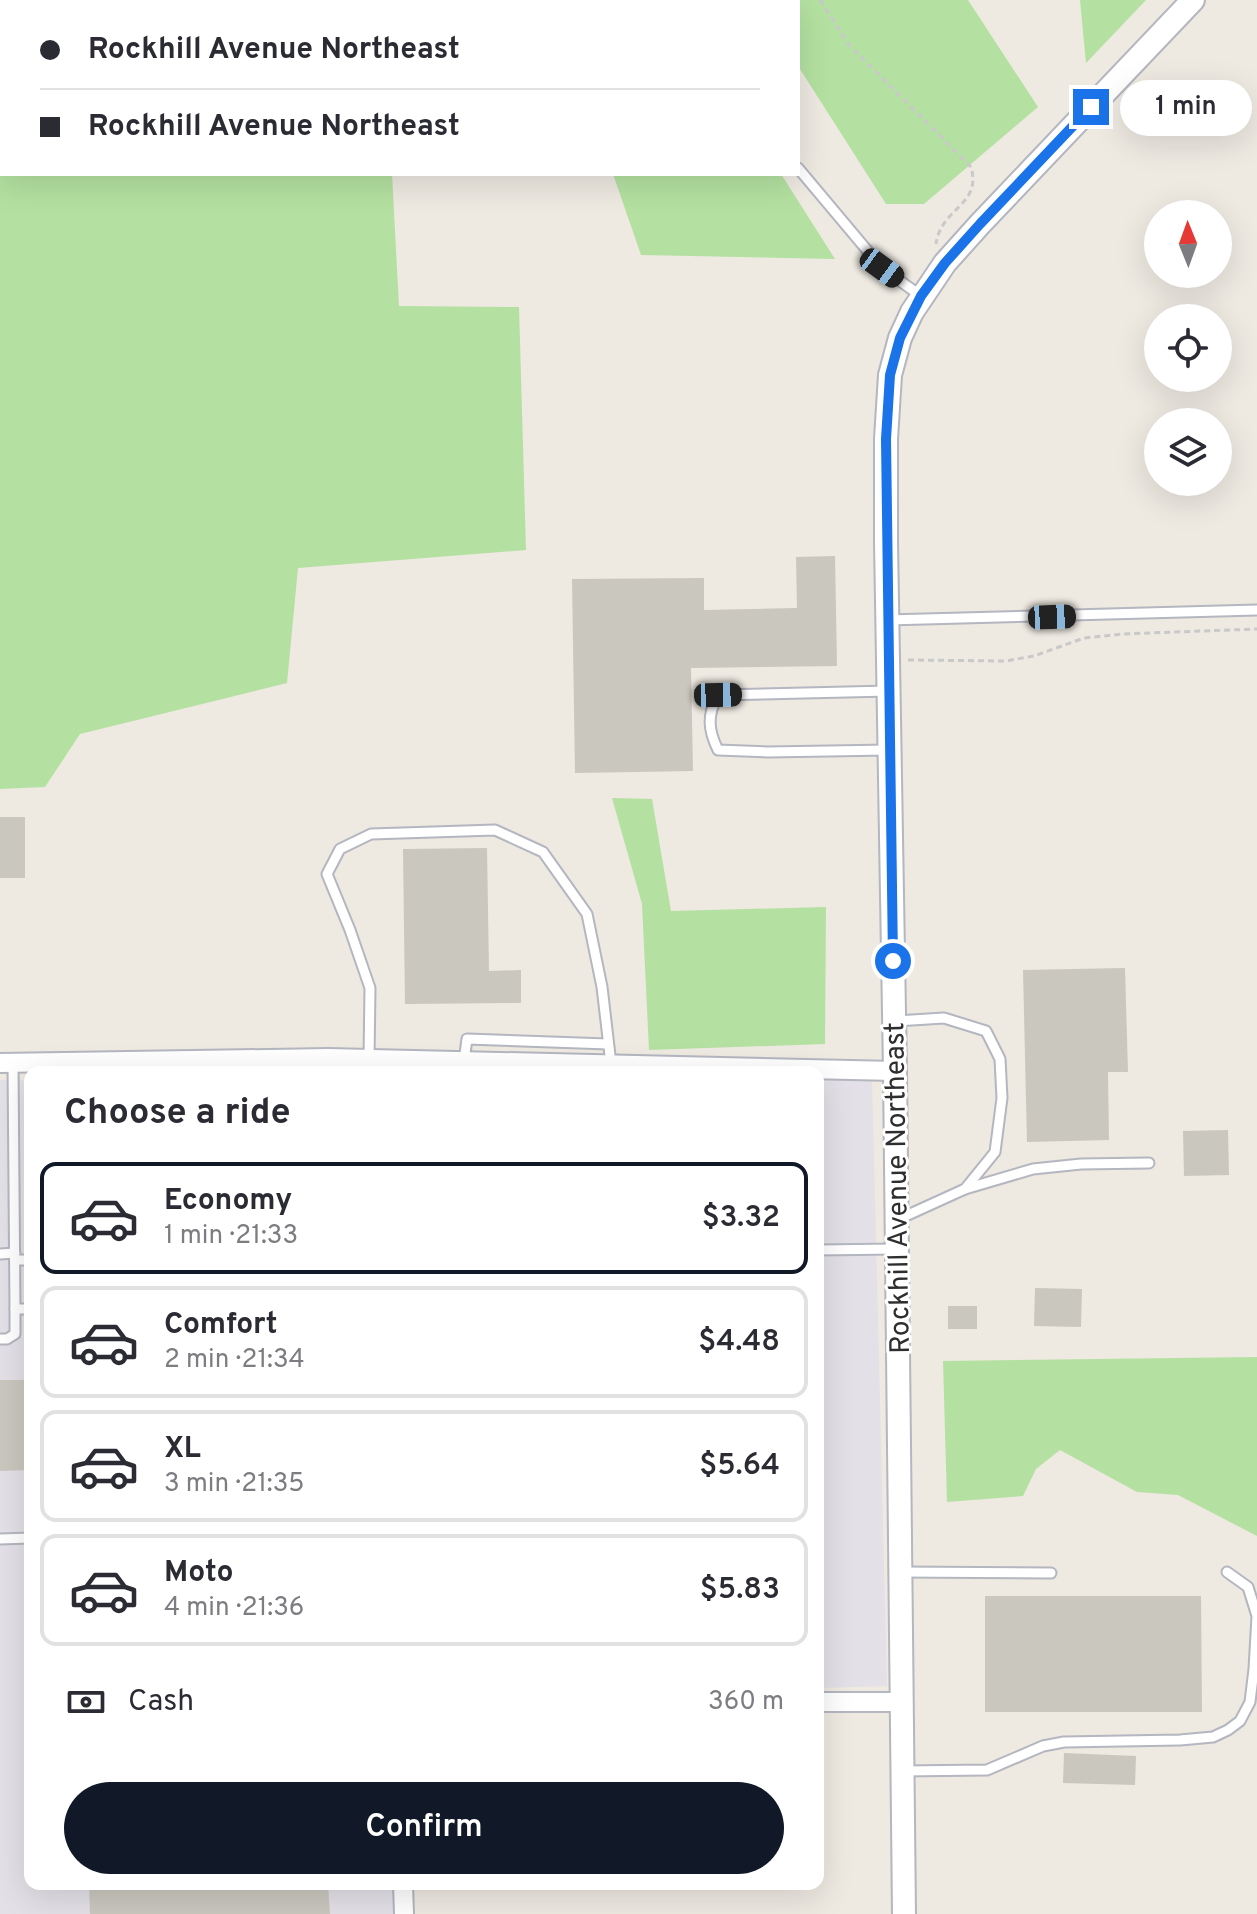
<!DOCTYPE html>
<html lang="en">
<head>
<meta charset="utf-8">
<style>
  body { margin:0; font-family:Overpass,sans-serif; background:#f2f2f3; color:#2b2b33; height:100vh; display:flex; flex-direction:column; font-size:30px; white-space:nowrap }
  * { box-sizing:border-box; margin:0 }
  p { font-size:26px; color:#7c7c81 }
  .icon { flex:none; width:44px; height:44px; fill:none; stroke:currentColor; stroke-width:2; stroke-linecap:round; stroke-linejoin:round }
  .map { position:relative; flex:1; overflow:hidden }
  .drawer { position:absolute; left:24px; top:1066px; width:800px; height:824px; display:flex; flex-direction:column; background:#fff; border-radius:16px; box-shadow:0 8px 32px #0002 }
  .drawer>* { flex:none }
  .top-card { position:absolute; left:0px; top:0px; width:800px; height:176px; box-shadow:0 8px 32px #0002; display:grid; align-content:center; height:176px; padding:0 40px; background:#fff }
  .needle { width:52px; rotate:359deg }
  .buttons { position:absolute; left:1144px; top:200px; display:grid; gap:16px }
  .buttons a { display:grid; place-items:center; width:88px; height:88px; border-radius:50%; background:#fff; box-shadow:0 8px 32px #0002; font-size:40px }
  .end { position:absolute; width:36px; height:36px; margin:-18px; border:10px solid #1a73e8; background:#fff; box-shadow:0 0 0 4px #fff }
  .from { border-radius:50% }
  .bubble { position:absolute; height:56px; border-radius:28px; background:#fff; box-shadow:0 8px 32px #0002; font-size:26px; font-weight:600; line-height:56px; text-align:center }
  .car { position:absolute; width:24px; height:48px; margin:-24px -12px; border-radius:10px; box-shadow:0 0 6px 2px #0007; background:linear-gradient(#222 24%,#8ab4d8 0 40%,#222 0 76%,#8ab4d8 0 86%,#222 0) }
  .top-card b { display:flex; align-items:center; gap:28px; height:76px; font-size:30px }
  .top-card b+b { border-top:2px solid #e1e1e2 }
  .top-card i { width:20px; height:20px; background:#2b2b33 }
  ul { padding:0; list-style:none }
  li { display:flex; align-items:center; gap:24px; height:112px; margin:0 16px 12px; padding:0 24px; border:4px solid #e1e1e2; border-radius:16px }
  li div { flex:1 }
  li b { display:block; font-size:30px }
  li em { font-style:normal; font-weight:600 }
  li.current { border-color:#111827 }
  li>.icon { width:72px; height:72px; stroke-width:1.5 }
  h2 { padding:0 40px; font-size:36px; line-height:96px }
  .pay { display:flex; align-items:center; gap:20px; height:88px; padding:0 40px; font-size:30px }
  .pay p { margin-inline-start:auto }
  .cta { display:flex; gap:16px; margin-top:auto; padding:16px 40px }
  .cta a { flex:1; height:92px; border-radius:48px; background:#111827; color:#fff; font-size:32px; font-weight:600; line-height:92px; text-align:center }
  .map>svg:first-child { display:block }
  .industrial { fill:#e3e1e7 }
  .green { fill:#b4e1a1 }
  .building { fill:#cac7bf }
  .lines { fill:none; stroke-linecap:round; stroke-linejoin:round }
  .service-casing { stroke:#b4b6c0; stroke-width:13 }
  .minor-casing { stroke:#b4b6c0; stroke-width:22 }
  .tertiary-casing { stroke:#b4b6c0; stroke-width:26 }
  .path { stroke:#c9c9c9; stroke-width:3; stroke-dasharray:6 4; stroke-linecap:butt }
  .service { stroke:#fff; stroke-width:9 }
  .minor { stroke:#fff; stroke-width:18 }
  .tertiary { stroke:#fff; stroke-width:22 }
  .route { stroke:#1a73e8; stroke-width:10 }
  .labels { text-anchor:middle; stroke-width:6; stroke-linejoin:round; paint-order:stroke }
  .street-label { font-size:28px; fill:#2e2e2e; stroke:#fff }
</style>
</head>
<body>
<div class="map">
<svg width="1257" height="1914" viewBox="0 0 1257 1914">
  <rect width="100%" height="100%" fill="#eee9e1"/>
  <!-- industrial -->
  <g class="industrial">
    <path d="M818 1078H872L887 1686 818 1688Z"/>
    <path d="M0 1080H30V1884H397L398 1914H0Z"/>
  </g>
  <!-- green -->
  <g class="green">
    <path d="M756 0H968L1038 107 924 204H886L798 66V2H757Z"/>
    <path d="M1080 0H1146L1086 63Z"/>
    <path d="M2 73V174H392L399 306 519 307 526 550 298 568 287 683 80 734 45 787 0 789V74Z"/>
    <path d="M613 174H781L835 259 641 255Z"/>
    <path d="M612 798 652 799 671 911 826 907 825 1044 649 1050 642 904Z"/>
    <path d="M1257 1357V1536L1178 1495 1137 1492 1060 1450 1036 1469 1023 1496 947 1502 943 1361Z"/>
  </g>
  <!-- building -->
  <g class="building">
    <path d="M835 556 837 666 691 668 693 771 575 773 572 579 704 578V610L797 608 796 557Z"/>
    <rect x="0" y="817" width="25" height="61"/>
    <path d="M487 848 489 971 521 970V1003L405 1004 403 849Z"/>
    <path d="M1125 968 1128 1072H1108L1109 1140 1027 1142 1023 970Z"/>
    <path d="M1228 1130 1229 1175 1184 1176 1183 1131Z"/>
    <path d="M1035 1288 1082 1289 1081 1327 1034 1326Z"/>
    <rect x="948" y="1306" width="29" height="23"/>
    <path d="M0 1380H30V1470L0 1471Z"/>
    <path d="M985 1596H1201L1202 1712H985Z"/>
    <path d="M1064 1753 1136 1756 1135 1785 1063 1783Z"/>
    <path d="M89 1884H328L330 1914H90Z"/>
  </g>
  <g class="lines">
    <defs>
      <g id="service">
        <path d="M699 0 701 2"/>
        <path d="M489 2 490 0"/>
        <path d="M798 168 882 268 921 296"/>
        <path d="M887 620 1257 610"/>
        <path d="M889 691 718 695C707 715 708 730 718 750L768 752 889 750"/>
        <path d="M896 1021 944 1018 986 1031 1000 1059 1002 1098 995 1152 965 1189 899 1219"/>
        <path d="M369 1059 370 988 350 930 327 874 340 849 371 834 495 830 543 852 587 914 602 987 611 1064"/>
        <path d="M464 1061 467 1039 608 1044"/>
        <path d="M13 1063 15 1309H30"/>
        <path d="M965 1189 1033 1169 1081 1164 1149 1163"/>
        <path d="M818 1250 896 1249"/>
        <path d="M0 1254 15 1253"/>
        <path d="M15 1260H30"/>
        <path d="M0 1339H7L15 1334V1309"/>
        <path d="M0 1539 30 1538"/>
        <path d="M900 1572 1051 1573"/>
        <path d="M902 1771 987 1770 1043 1746 1064 1742 1180 1740 1213 1737 1228 1730 1240 1721 1250 1702 1254 1669 1257 1616 1248 1587 1227 1572"/>
      </g>
      <g id="minor">
        <path d="M0 1063 328 1058 895 1071"/>
        <path d="M818 1702H901"/>
        <path d="M403 1884 404 1914"/>
      </g>
      <path id="tertiary" d="M904 1914 895 1071 886 542V439L890 375 900 338 912 312 945 263 980 224 1193 0"/>
    </defs>
    <!-- service casing -->
    <use href="#service" class="service-casing"/>
    <!-- minor casing -->
    <use href="#minor" class="minor-casing"/>
    <!-- tertiary casing -->
    <use href="#tertiary" class="tertiary-casing"/>
    <!-- path -->
    <g class="path">
      <path d="M820 0 849 45 971 167C982 206 941 207 936 244"/>
      <path d="M908 660 1006 661 1034 656 1084 638 1123 634 1257 629"/>
    </g>
    <!-- service -->
    <use href="#service" class="service"/>
    <!-- minor -->
    <use href="#minor" class="minor"/>
    <!-- tertiary -->
    <use href="#tertiary" class="tertiary"/>
  </g>
  <g class="lines">
    <!-- route -->
    <path class="route" d="M893 961 886 439 890 375 900 338 921 296 945 263 980 224 1091 107"/>
  </g>
  <g class="labels">
    <!-- street labels -->
    <g class="street-label">
      <text transform="translate(896 1188) rotate(-91)" y="10">Rockhill Avenue Northeast</text>
    </g>
  </g>
</svg>
<div class="buttons">
<a><svg class="needle" viewBox="-14 -14 28 28"><path d="M0-13l5 13h-10z" fill="#e53935"/><path d="M0 13l5-13h-10z" fill="#7c7c81"/></svg></a>
<a><svg class="icon" aria-label="locate" viewBox="0 0 24 24"><circle cx="12" cy="12" r="6"/><path d="M12 2v4M12 18v4M2 12h4M18 12h4"/></svg></a>
<a><svg class="icon" aria-label="layers" viewBox="0 0 24 24"><path d="M12 4l9 5-9 5-9-5zM3 14l9 5 9-5"/></svg></a>
</div>
<i class="end from" style="left:893px;top:961px"></i>
<i class="end" style="left:1091px;top:107px"></i>
<div class="bubble" style="left:1120px;top:80px;width:132px">1 min</div>
<i class="car" style="left:882px;top:268px;rotate:126deg"></i>
<i class="car" style="left:1052px;top:617px;rotate:88deg"></i>
<i class="car" style="left:718px;top:695px;rotate:89deg"></i>
<div class="top-card">
<b><i class="from"></i>Rockhill Avenue Northeast</b>
<b><i></i>Rockhill Avenue Northeast</b>
</div>
<section class="drawer">
<h2>Choose a ride</h2>
<ul>
<li class="current"><svg class="icon" aria-label="car" viewBox="0 0 24 24"><path d="M5 17H2v-5l4-1 3-4h7l3 4 3 1v5h-3M9 17h6M6 11h13"/><circle cx="7" cy="17" r="2"/><circle cx="17" cy="17" r="2"/></svg><div><b>Economy</b><p>1 min · 21:33</p></div><em>$3.32</em></li>
<li><svg class="icon" aria-label="car" viewBox="0 0 24 24"><path d="M5 17H2v-5l4-1 3-4h7l3 4 3 1v5h-3M9 17h6M6 11h13"/><circle cx="7" cy="17" r="2"/><circle cx="17" cy="17" r="2"/></svg><div><b>Comfort</b><p>2 min · 21:34</p></div><em>$4.48</em></li>
<li><svg class="icon" aria-label="car" viewBox="0 0 24 24"><path d="M5 17H2v-5l4-1 3-4h7l3 4 3 1v5h-3M9 17h6M6 11h13"/><circle cx="7" cy="17" r="2"/><circle cx="17" cy="17" r="2"/></svg><div><b>XL</b><p>3 min · 21:35</p></div><em>$5.64</em></li>
<li><svg class="icon" aria-label="car" viewBox="0 0 24 24"><path d="M5 17H2v-5l4-1 3-4h7l3 4 3 1v5h-3M9 17h6M6 11h13"/><circle cx="7" cy="17" r="2"/><circle cx="17" cy="17" r="2"/></svg><div><b>Moto</b><p>4 min · 21:36</p></div><em>$5.83</em></li>
</ul>
<div class="pay"><svg class="icon" aria-label="cash" viewBox="0 0 24 24"><path d="M3 7h18v10H3z"/><circle cx="12" cy="12" r="2"/></svg>Cash<p>360 m</p></div>
<div class="cta"><a>Confirm</a></div>
</section>
</div>
</body>
</html>
